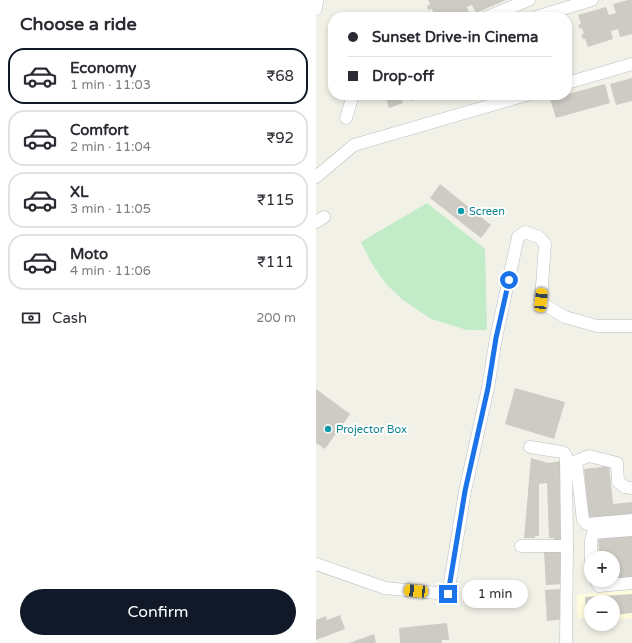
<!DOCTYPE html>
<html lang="en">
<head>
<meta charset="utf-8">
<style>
  body { margin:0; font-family:"Varela Round",sans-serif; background:#f7f7f7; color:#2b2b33; height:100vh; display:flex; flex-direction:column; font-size:15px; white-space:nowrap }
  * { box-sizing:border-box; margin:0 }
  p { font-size:13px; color:#7c7c81 }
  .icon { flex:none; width:22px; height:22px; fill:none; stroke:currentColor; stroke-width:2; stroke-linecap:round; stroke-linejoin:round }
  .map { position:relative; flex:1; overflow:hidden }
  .details { display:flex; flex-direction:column; background:#fff; width:316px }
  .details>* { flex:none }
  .banner { position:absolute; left:12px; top:12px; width:244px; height:88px; border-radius:16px; box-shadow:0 2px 6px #0003; display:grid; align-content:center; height:88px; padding:0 20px; background:#fff }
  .buttons { position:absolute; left:268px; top:551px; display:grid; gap:8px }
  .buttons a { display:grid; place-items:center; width:36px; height:36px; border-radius:50%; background:#fff; box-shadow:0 2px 6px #0003; font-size:20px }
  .end { position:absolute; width:18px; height:18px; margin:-9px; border:5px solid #1a73e8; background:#fff; box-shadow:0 0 0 2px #fff }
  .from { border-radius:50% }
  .bubble { position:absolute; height:28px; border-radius:14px; background:#fff; box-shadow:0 2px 6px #0003; font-size:13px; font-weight:600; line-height:28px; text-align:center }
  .car { position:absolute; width:12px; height:24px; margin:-12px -6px; border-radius:5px; box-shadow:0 0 3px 1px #0007; background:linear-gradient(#f5c518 24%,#345 0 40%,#f5c518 0 76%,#345 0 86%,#f5c518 0) }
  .banner b { display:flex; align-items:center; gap:14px; height:38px; font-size:15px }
  .banner b+b { border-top:1px solid #e1e1e2 }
  .banner i { width:10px; height:10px; background:#2b2b33 }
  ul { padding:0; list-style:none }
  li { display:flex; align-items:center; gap:12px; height:56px; margin:0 8px 6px; padding:0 12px; border:2px solid #e1e1e2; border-radius:16px }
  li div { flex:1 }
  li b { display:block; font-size:15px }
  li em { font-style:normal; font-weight:600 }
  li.on { border-color:#111827 }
  li>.icon { width:36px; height:36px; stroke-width:1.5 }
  h2 { padding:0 20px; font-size:18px; line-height:48px }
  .pay { display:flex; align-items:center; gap:10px; height:44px; padding:0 20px; font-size:15px }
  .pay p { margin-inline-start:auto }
  .cta { display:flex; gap:8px; margin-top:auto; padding:8px 20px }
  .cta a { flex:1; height:46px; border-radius:24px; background:#111827; color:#fff; font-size:16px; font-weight:600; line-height:46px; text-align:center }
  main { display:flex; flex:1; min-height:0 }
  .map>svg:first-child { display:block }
  .commercial { fill:#fffcde }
  .green { fill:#c2ebc7 }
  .building { fill:#cdcbc4 }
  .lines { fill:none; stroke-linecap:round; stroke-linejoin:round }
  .minor-casing { stroke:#bbbec3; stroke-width:13 }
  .minor { stroke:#fff; stroke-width:12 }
  .route { stroke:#1a73e8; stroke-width:5 }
  .culture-dot { fill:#0f9aa8; stroke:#fff; stroke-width:1.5 }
  .labels { text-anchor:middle; stroke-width:4; stroke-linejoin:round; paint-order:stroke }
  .culture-label { font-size:11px; fill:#0d838f; stroke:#fff; text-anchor:start }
</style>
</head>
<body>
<main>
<section class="details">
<h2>Choose a ride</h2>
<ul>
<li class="on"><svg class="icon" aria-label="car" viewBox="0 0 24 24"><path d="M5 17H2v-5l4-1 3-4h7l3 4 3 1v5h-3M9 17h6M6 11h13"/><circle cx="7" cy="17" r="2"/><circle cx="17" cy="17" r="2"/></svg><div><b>Economy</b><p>1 min · 11:03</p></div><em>₹68</em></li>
<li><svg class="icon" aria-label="car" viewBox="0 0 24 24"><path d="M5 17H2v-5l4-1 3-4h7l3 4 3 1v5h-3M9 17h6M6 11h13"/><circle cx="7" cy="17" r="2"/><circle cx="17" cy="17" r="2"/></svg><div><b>Comfort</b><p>2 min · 11:04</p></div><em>₹92</em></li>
<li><svg class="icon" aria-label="car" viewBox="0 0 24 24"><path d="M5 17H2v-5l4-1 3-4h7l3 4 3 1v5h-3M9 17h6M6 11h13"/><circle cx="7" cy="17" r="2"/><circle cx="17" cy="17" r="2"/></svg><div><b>XL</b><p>3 min · 11:05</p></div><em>₹115</em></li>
<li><svg class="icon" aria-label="car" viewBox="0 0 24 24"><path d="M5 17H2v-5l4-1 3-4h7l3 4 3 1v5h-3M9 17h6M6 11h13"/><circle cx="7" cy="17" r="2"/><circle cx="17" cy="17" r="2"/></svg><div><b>Moto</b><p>4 min · 11:06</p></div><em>₹111</em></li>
</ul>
<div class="pay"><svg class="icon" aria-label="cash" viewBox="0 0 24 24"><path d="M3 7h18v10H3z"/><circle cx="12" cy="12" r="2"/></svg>Cash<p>200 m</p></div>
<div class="cta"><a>Confirm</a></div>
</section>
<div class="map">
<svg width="316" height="643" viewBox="0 0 316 643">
  <rect width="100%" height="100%" fill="#f2f1e7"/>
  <!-- commercial -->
  <path class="commercial" d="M316 590V618L297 620V602H275V618L262 619 261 595Z"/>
  <!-- green -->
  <path class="green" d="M111 203 169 249 171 330H151L115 319 87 300 70 284 56 264 45 242Z"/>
  <!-- building -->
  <g class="building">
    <path d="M112 0H190L160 13 156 5 151 7 154 16 151 17H116V16L118 15 116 9 112 10 111 6 114 4Z"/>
    <path d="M312 0H316V34L304 37 302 29 295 31 297 39 272 47 269 39H267L265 35 268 34 266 28 264 29 262 25 265 24 262 15 290 7 293 15 300 13 297 4Z"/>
    <path d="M316 78V101L300 105 294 84Z"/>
    <path d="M289 84 294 103 240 118 234 99Z"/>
    <path d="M69 95H91L85 97 87 103 73 108Z"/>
    <path d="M92 95H104L105 98 94 101Z"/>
    <path d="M124 184 175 225 165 238 114 198Z"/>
    <path d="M199 388 249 402 238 439 189 424Z"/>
    <path d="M0 389 34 414 9 449 0 443Z"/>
    <path d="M215 458 232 463 244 461 250 540H238V538H233L231 483 223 484V536H219V538H208Z"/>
    <path d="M293 466 297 504 316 502V519L273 523 268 469Z"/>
    <path d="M316 533V580L297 581V558H278V553H283L282 535Z"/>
    <path d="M246 551 248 584 230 585 228 552Z"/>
    <path d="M246 589 249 619 231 621 229 590Z"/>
    <path d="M316 594V613L297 615V602H275V616H270L269 597Z"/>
    <path d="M24 615 29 629 0 640V620L10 616 11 620Z"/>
    <path d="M131 623 133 640H126V643H84L83 628Z"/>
    <path d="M58 634 60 643H33Z"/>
  </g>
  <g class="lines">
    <defs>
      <g id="minor">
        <path d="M0 9 1 0"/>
        <path d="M171 17 213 0"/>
        <path d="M220 17 276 0"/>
        <path d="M251 83 316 64"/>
        <path d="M30 118 37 95"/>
        <path d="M0 177 38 145 210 95"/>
        <path d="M0 222 8 217"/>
        <path d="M214 447 246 452 248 453 250 456 251 546 250 643"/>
        <path d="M316 488 309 487 302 482 301 463 273 456 260 461 267 520 271 524 316 520"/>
        <path d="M205 546H251"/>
        <path d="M275 560V541L277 533 316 530"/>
        <path d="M0 564 69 588 132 594 149 491 172 388 180 338 202 237 209 232 223 237 229 244 225 300 229 305 249 317 281 326H316"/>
        <path d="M280 580 283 586 316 583"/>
      </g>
    </defs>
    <!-- minor casing -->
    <use href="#minor" class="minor-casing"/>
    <!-- minor -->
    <use href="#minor" class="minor"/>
  </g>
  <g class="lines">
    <!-- route -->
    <path class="route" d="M132 594 149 491 172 388 180 338 193 280"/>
  </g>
  <!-- markers -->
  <g class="culture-dot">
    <circle cx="145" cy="211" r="4"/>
    <circle cx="12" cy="429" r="4"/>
  </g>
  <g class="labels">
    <!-- culture labels -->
    <g class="culture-label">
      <text x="153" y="215">Screen</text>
      <text x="20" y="433">Projector Box</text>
    </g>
  </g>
</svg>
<div class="buttons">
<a>+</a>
<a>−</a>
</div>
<i class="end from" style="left:193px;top:280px"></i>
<i class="end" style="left:132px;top:594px"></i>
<div class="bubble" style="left:146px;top:580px;width:66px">1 min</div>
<i class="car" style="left:225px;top:300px;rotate:5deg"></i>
<i class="car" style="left:100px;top:591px;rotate:276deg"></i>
<div class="banner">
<b><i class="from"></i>Sunset Drive-in Cinema</b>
<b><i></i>Drop-off</b>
</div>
</div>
</main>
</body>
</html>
